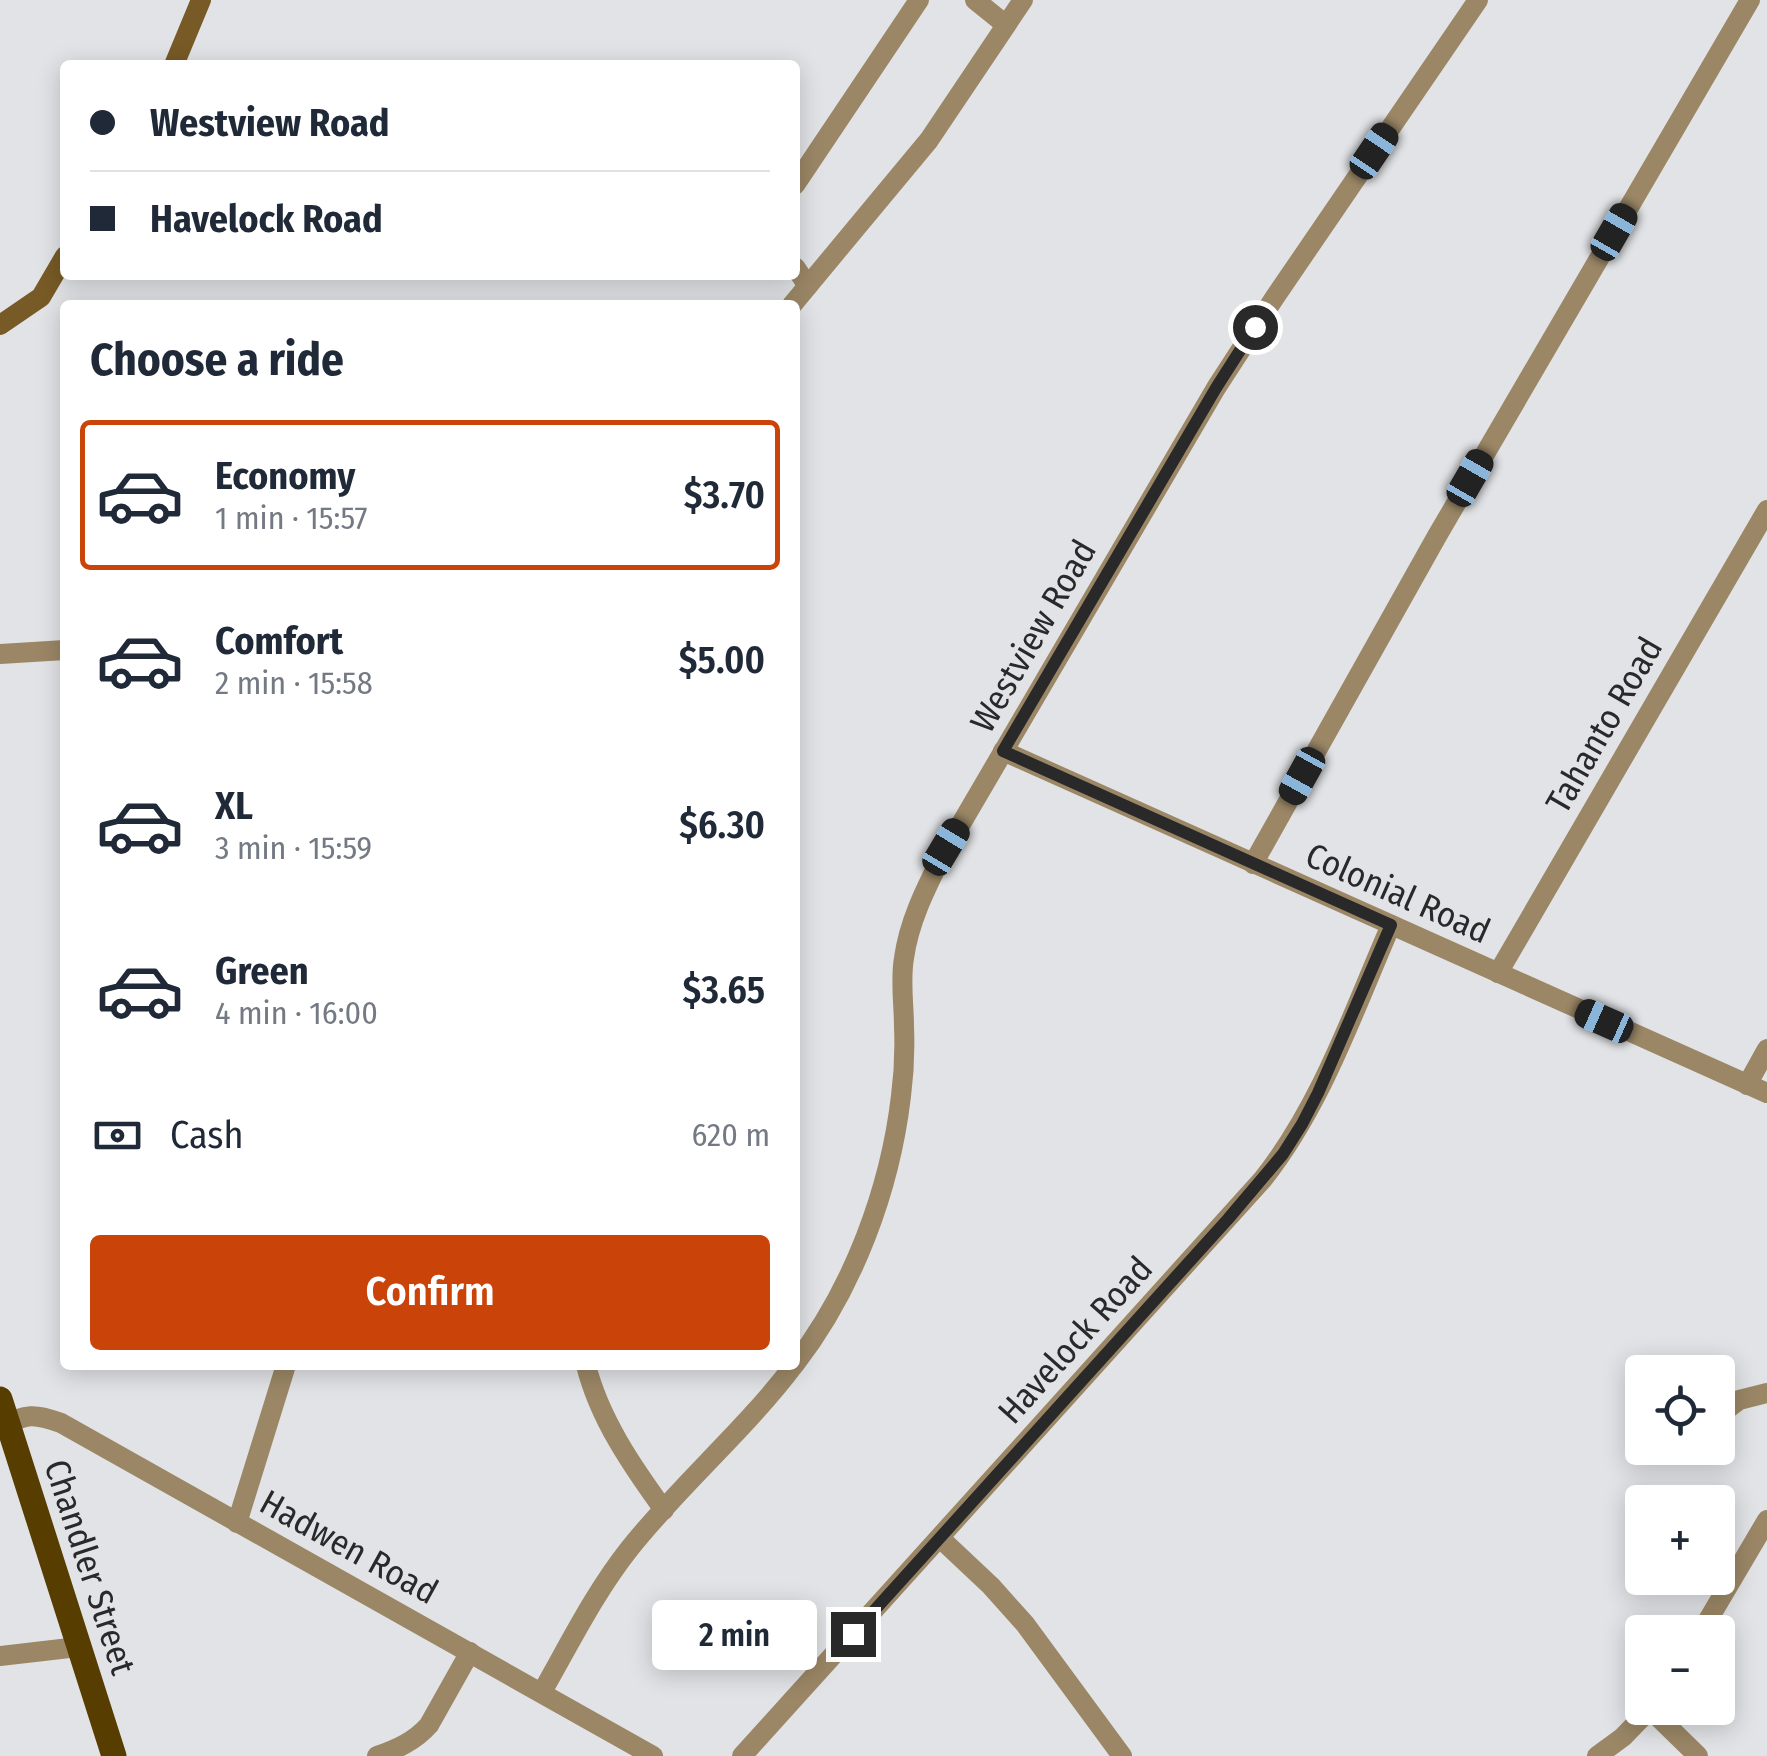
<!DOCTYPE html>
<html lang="en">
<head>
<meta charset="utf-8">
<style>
  body { margin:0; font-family:"Fira Sans Condensed",sans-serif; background:#f6f6f7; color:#1f2937; height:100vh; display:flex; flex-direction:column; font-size:38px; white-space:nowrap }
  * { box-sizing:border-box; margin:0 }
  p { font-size:32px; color:#747a83 }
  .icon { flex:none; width:55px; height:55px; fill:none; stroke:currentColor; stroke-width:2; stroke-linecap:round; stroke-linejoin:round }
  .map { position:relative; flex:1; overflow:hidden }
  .drawer { position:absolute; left:60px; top:300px; width:740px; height:1070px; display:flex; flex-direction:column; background:#fff; border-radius:10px; box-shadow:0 5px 25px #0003 }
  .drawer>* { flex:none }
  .top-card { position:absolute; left:60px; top:60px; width:740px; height:220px; border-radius:10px; box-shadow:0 5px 25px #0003; display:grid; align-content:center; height:220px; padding:0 30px; background:#fff }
  .tools { position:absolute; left:1625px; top:1355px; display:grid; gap:20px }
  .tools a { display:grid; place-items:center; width:110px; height:110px; border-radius:10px; background:#fff; box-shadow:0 5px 25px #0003; font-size:50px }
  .end { position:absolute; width:45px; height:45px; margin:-22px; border:12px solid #29292a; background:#fff; box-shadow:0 0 0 5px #fff }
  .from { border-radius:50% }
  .bubble { position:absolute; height:70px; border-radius:10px; background:#fff; box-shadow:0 5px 25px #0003; font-size:32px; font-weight:600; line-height:70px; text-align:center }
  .car { position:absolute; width:30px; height:60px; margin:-30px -15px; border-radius:12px; box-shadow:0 0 8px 2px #0007; background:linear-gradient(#222 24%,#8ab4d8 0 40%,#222 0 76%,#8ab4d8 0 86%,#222 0) }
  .top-card b { display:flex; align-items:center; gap:35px; height:95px; font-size:38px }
  .top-card b+b { border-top:2px solid #e0e1e3 }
  .top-card i { width:25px; height:25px; background:#1f2937 }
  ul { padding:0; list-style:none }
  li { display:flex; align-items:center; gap:30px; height:150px; margin:0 20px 15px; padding:0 10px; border:5px solid transparent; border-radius:10px }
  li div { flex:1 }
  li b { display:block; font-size:38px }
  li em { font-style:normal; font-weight:600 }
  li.current { border-color:#ca4309 }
  li>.icon { width:90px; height:90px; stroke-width:1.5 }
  h2 { padding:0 30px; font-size:45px; line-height:120px }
  .pay { display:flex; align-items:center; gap:25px; height:110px; padding:0 30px; font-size:38px }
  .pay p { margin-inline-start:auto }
  .action { display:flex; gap:20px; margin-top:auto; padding:20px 30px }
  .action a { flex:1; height:115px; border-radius:10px; background:#ca4309; color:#fff; font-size:40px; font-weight:600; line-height:115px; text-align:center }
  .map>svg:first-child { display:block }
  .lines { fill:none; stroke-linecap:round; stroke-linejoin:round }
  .street { stroke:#9b8766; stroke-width:20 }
  .secondary { stroke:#775a26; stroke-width:20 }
  .primary { stroke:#583d00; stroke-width:25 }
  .route { stroke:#29292a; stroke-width:12 }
  .labels { text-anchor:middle; stroke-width:10; stroke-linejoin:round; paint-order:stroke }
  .street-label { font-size:35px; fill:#29292a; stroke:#e2e3e6 }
</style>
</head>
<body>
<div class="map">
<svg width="1767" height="1756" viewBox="0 0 1767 1756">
  <rect width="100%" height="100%" fill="#e2e3e6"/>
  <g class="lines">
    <!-- street -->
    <g class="street">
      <path d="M975 0 1006 25"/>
      <path d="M795 185 919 0"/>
      <path d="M795 267 808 286"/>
      <path d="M792 305 929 140 1023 0"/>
      <path d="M0 654 65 650"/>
      <path d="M1003 751 1767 1093"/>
      <path d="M1253 864 1437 536 1750 0"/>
      <path d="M1498 973 1767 510"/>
      <path d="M1747 1085 1767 1049"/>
      <path d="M795 1364C853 1289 890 1190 901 1096 904 1073 905 1050 904 1027 904 1004 900 981 904 958 909 922 925 890 941 858L1216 388 1275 297 1478 0"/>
      <path d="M586 1365C599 1418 632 1466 664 1510"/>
      <path d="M1718 1416 1739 1400 1767 1393"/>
      <path d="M0 1426C29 1414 32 1413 61 1423L653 1756"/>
      <path d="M237 1523 286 1365"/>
      <path d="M940 1538 991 1586 1025 1624 1122 1756"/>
      <path d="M1701 1632 1767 1520"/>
      <path d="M0 1656 78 1647"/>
      <path d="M542 1692C570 1643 595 1592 630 1548 681 1484 745 1430 794 1365"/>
      <path d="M1650 1709 1698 1756"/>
      <path d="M377 1756C397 1749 415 1741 429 1725L470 1652"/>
      <path d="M742 1756 1263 1179C1322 1104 1353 1012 1391 925"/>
      <path d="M1597 1756 1623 1737 1651 1708"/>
    </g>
    <!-- secondary -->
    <g class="secondary">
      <path d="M174 65 201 0"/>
      <path d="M0 325 41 297 65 256"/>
    </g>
    <!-- primary -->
    <path class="primary" d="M0 1399 114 1756"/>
  </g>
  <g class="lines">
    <!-- route -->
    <path class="route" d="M853 1634 1228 1219 1283 1154 1302 1124 1318 1093 1391 925 1003 751 1216 388 1255 327"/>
  </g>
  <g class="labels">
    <!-- street labels -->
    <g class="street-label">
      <text transform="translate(1033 636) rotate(-60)" y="12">Westview Road</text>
      <text transform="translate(1604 725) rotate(-60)" y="12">Tahanto Road</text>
      <text transform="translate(1398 893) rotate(24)" y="12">Colonial Road</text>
      <text transform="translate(1075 1340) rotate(-48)" y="12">Havelock Road</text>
      <text transform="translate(349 1547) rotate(29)" y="12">Hadwen Road</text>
      <text transform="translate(90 1567) rotate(72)" y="12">Chandler Street</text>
    </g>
  </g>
</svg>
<div class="tools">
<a><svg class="icon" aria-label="locate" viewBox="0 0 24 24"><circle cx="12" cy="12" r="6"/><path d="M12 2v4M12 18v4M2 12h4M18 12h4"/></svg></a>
<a>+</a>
<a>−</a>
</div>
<i class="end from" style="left:1255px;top:327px"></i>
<i class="end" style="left:853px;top:1634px"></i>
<div class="bubble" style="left:652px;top:1600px;width:165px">2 min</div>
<i class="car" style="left:1374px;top:151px;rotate:34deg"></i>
<i class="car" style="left:1614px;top:232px;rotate:30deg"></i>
<i class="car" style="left:1470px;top:478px;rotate:30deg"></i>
<i class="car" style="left:1302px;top:776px;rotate:209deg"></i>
<i class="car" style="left:946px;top:847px;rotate:31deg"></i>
<i class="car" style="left:1604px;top:1021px;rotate:294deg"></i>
<div class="top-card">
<b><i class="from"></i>Westview Road</b>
<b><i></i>Havelock Road</b>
</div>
<section class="drawer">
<h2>Choose a ride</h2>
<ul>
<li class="current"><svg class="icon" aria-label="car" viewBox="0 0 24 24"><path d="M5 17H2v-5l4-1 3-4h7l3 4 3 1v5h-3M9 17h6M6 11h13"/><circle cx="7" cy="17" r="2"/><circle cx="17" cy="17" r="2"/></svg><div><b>Economy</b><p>1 min · 15:57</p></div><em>$3.70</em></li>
<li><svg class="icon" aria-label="car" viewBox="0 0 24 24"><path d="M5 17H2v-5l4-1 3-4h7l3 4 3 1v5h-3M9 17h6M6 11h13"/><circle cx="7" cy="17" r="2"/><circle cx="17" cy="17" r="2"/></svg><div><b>Comfort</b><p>2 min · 15:58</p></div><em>$5.00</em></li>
<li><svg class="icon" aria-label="car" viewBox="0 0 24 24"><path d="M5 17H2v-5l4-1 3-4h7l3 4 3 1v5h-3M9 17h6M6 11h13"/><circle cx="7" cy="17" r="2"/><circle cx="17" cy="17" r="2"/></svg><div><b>XL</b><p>3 min · 15:59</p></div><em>$6.30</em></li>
<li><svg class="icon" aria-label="car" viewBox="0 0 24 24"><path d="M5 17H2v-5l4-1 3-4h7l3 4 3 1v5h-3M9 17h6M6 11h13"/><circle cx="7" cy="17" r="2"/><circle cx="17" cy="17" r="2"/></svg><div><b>Green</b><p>4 min · 16:00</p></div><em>$3.65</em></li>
</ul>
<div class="pay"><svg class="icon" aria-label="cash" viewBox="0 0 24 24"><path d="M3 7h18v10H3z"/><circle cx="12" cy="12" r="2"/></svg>Cash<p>620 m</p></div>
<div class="action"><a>Confirm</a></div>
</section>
</div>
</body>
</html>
